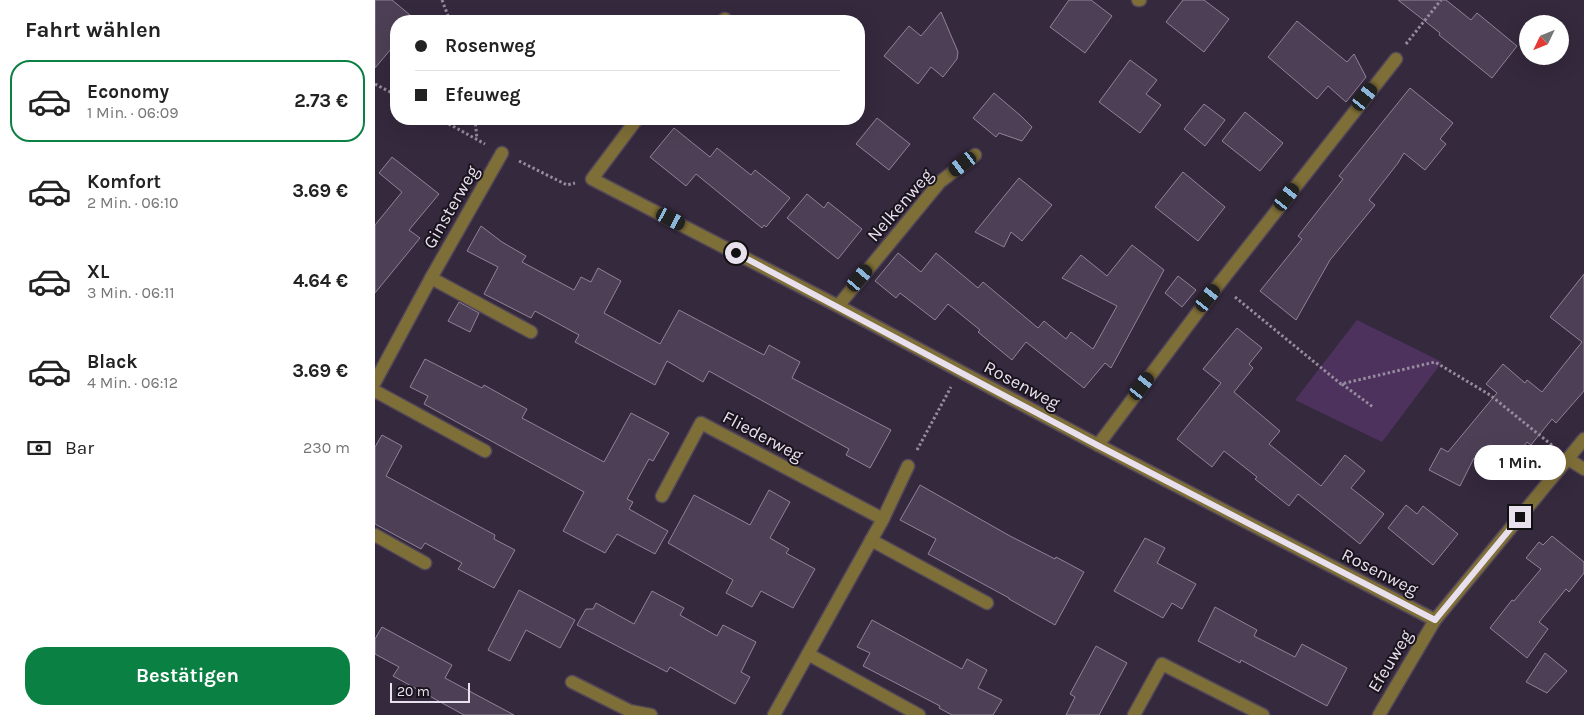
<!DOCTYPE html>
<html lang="de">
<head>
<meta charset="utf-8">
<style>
  body { margin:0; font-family:Karla,sans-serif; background:#f6f6f6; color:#222; height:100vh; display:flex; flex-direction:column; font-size:19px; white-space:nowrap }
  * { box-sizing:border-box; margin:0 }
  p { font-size:16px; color:#767676 }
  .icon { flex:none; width:28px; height:28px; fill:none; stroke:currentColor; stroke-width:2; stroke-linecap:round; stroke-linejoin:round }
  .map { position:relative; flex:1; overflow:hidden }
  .panel { display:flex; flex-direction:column; background:#fff; width:375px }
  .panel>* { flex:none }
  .top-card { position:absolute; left:15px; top:15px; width:475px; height:110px; border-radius:20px; box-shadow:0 5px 20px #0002; display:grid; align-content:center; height:110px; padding:0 25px; background:#fff }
  .needle { width:32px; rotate:227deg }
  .fabs { position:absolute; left:1144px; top:15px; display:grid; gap:10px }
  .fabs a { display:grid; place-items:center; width:50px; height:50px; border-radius:50%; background:#fff; box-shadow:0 5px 20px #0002; font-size:25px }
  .scale { position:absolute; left:15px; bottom:12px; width:80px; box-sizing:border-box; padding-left:5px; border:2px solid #e8e0ed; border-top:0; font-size:14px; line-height:18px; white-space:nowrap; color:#e8e0ed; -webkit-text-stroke:4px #1a141e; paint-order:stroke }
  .end { position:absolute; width:22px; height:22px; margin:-11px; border:6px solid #e8e0ed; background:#111; box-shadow:0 0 0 2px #111 }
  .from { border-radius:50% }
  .bubble { position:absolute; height:35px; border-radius:18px; background:#fff; box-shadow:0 5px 20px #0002; font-size:16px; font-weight:700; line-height:35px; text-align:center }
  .car { position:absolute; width:15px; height:30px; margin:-15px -8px; border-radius:6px; box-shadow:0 0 4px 1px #0007; background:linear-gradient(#222 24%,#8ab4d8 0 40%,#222 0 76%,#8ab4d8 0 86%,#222 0) }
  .top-card b { display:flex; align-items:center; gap:18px; height:48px; font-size:19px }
  .top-card b+b { border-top:1px solid #e0e0e0 }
  .top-card i { width:12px; height:12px; background:#222 }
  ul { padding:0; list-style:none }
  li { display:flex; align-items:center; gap:15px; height:82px; margin:0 10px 8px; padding:0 15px; border:2px solid transparent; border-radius:20px }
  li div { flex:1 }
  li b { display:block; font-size:19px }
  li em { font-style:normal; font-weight:700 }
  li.on { border-color:#0b8043 }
  li>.icon { width:45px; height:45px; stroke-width:1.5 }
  h2 { padding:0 25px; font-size:22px; line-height:60px }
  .pay { display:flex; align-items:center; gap:12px; height:55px; padding:0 25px; font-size:19px }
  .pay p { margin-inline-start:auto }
  .primary-button { display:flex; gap:10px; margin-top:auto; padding:10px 25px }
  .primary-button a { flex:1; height:58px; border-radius:20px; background:#0b8043; color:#fff; font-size:20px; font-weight:700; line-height:58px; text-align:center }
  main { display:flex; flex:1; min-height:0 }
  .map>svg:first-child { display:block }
  .green { fill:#4d325e }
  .building { fill:#4d4056; stroke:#90829a }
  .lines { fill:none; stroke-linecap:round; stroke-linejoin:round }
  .minor-casing { stroke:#524659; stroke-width:15 }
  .path { stroke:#968c9d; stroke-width:3; stroke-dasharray:2.5 2.5; stroke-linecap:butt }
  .minor { stroke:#7e6e37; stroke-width:12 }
  .route { stroke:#e8e0ed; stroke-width:6 }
  .labels { text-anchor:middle; stroke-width:4; stroke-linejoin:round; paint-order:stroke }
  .street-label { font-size:18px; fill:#e8e0ed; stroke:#1a141e }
</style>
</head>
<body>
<main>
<section class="panel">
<h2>Fahrt wählen</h2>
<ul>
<li class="on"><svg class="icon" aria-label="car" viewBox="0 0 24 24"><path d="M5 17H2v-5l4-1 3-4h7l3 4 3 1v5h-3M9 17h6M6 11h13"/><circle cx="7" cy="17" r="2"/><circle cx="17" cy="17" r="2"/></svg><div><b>Economy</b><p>1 Min. · 06:09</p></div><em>2.73 €</em></li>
<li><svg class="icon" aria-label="car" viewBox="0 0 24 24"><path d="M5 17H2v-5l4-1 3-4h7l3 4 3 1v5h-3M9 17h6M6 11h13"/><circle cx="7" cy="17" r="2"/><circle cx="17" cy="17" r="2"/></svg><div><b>Komfort</b><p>2 Min. · 06:10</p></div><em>3.69 €</em></li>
<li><svg class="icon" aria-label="car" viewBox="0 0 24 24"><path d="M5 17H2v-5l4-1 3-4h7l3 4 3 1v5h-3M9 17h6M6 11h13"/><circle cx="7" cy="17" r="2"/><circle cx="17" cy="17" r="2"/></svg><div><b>XL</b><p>3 Min. · 06:11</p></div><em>4.64 €</em></li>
<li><svg class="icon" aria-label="car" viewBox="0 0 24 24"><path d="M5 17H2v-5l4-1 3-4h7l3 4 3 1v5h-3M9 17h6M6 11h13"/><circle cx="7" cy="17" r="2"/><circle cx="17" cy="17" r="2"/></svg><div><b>Black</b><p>4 Min. · 06:12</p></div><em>3.69 €</em></li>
</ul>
<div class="pay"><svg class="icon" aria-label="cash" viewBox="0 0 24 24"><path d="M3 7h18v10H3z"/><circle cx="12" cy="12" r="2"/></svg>Bar<p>230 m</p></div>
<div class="primary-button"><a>Bestätigen</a></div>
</section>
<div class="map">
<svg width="1209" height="715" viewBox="0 0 1209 715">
  <rect width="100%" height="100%" fill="#35293d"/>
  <!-- green -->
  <path class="green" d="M982 320 1067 362 1007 442 920 400Z"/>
  <!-- building -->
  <g class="building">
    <path d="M0 0H17L35 15 30 21H21V43L0 68Z"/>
    <path d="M694 0H716L737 16 710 53 675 27Z"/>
    <path d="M808 0H829L854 19 829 52 791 22Z"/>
    <path d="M1023 0H1071L1096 20 1102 13 1142 46 1117 78 1064 35 1065 33Z"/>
    <path d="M566 12 583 52 582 59 568 77 556 67 543 84 509 56 534 26 546 36Z"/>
    <path d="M922 21 972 62 979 54 991 77 971 102 953 86 942 99 893 57Z"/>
    <path d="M755 60 782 80 771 94 786 105 765 133 724 102Z"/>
    <path d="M1035 88 1078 123 1065 139 1071 144 1050 170 1029 153 1023 163 994 200 1000 205 955 260 921 320 885 291 927 239 923 236 968 179 964 176Z"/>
    <path d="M619 93 646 116 657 127 647 141 624 133 621 137 598 118Z"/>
    <path d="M829 104 850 120 830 146 809 129Z"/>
    <path d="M870 112 908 143 885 171 847 141Z"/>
    <path d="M502 118 535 144 514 170 481 144Z"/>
    <path d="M299 128 335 157 342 148 376 175 380 170 415 198 391 227 389 225 387 228 321 174 311 186 275 157Z"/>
    <path d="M17 157 64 194 34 230 45 238 0 293V225L27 192 4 173Z"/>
    <path d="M808 172 850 207 823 241 780 207Z"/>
    <path d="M644 178 677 205 647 241 636 232 629 247 600 232Z"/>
    <path d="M432 194 449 208 453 202 487 229 463 259 412 218Z"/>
    <path d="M106 226 127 242 151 256 147 262 199 290 206 277 216 282 223 268 246 281 229 313 285 344 304 310 389 355 394 345 425 362 417 378 516 430 495 468 471 455 474 449 334 371 328 382 292 361 280 385 200 342 204 335 160 311 156 318 109 294 123 267 92 251Z"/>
    <path d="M757 245 789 270 736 368 730 363 709 388 651 342 637 360 603 332 605 330 573 304 560 320 525 293 521 298 500 281 523 253 546 272 561 253 603 288 608 282 663 328 669 321 691 339 696 332 718 349 742 306 687 278 706 255 732 276Z"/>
    <path d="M1209 274V391L1181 423 1177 419 1156 445 1152 442 1124 479 1099 458 1085 486 1054 470 1066 448 1073 452 1122 393 1111 384 1128 364 1150 383 1152 380 1167 392 1207 342 1175 317Z"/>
    <path d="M803 276 821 290 807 307 790 293Z"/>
    <path d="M84 302 104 313 95 332 73 321Z"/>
    <path d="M862 328 887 348 874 364 878 368 859 392 905 431 894 444 946 486 970 455 990 471 976 488 1009 514 985 544 923 494 914 506 880 479 882 477 849 451 837 467 802 439 846 383 828 369Z"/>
    <path d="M50 359 107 388 109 385 152 409 147 418 229 462 256 413 294 433 278 461 274 459 252 499 258 502 254 509 293 531 280 554 242 534 230 553 188 531 209 492 49 404 53 396 35 387Z"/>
    <path d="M7 435 27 446 11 476 120 535 119 539 140 550 119 588 83 569 87 563 50 543 46 549 0 524V447Z"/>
    <path d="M545 485 635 536 680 559 681 557 709 572 680 625 634 599V598L553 554 561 539 525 520Z"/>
    <path d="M394 490 415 502 395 538 414 549 411 553 440 569 418 608 386 591 377 607 351 593 358 580 293 543 319 495 375 525Z"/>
    <path d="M1031 505 1042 514 1048 506 1083 534 1058 565 1013 528Z"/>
    <path d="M1177 536 1209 562V573L1194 592 1191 589 1164 622 1173 629 1152 658 1115 628 1137 600 1139 601 1166 569 1151 558 1164 542 1168 545Z"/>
    <path d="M770 538 790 548 782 563 821 584 807 609 797 603 788 618 739 591Z"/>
    <path d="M144 590 200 620 185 648 151 630 135 661 113 650Z"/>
    <path d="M277 591 309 608 305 615 342 636 348 625 381 642 366 672 375 677 360 704 295 667 292 672 202 625 211 609H218L221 603 259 624Z"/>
    <path d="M840 607 882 630 879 636 920 657 927 644 972 668 952 706 866 660 865 663 823 641Z"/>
    <path d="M497 620 587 669 592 659 612 670 603 688 627 700 618 715H577L564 708 565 706 488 666 495 653 482 647Z"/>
    <path d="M7 627 77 665 70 678 139 715H89L18 676 24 667 0 654V639Z"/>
    <path d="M721 646 752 663 724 715H691L700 697 695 694Z"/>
    <path d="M1170 653 1192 671 1172 693 1151 682Z"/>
  </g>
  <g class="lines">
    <defs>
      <g id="minor">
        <path d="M763 0H765"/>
        <path d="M347 21 350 19"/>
        <path d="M262 119 217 179 463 306 723 445 1060 620"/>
        <path d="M56 278 156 332"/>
        <path d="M463 306 565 182 600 155"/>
        <path d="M0 382 56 278 127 153"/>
        <path d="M0 391 110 451"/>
        <path d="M723 445 844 284 1021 59"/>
        <path d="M1193 459 1209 469"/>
        <path d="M287 496 326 423 508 519"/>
        <path d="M0 535 50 563"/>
        <path d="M496 540 612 603"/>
        <path d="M433 654 544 715"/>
        <path d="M197 682 255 711 276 715"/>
        <path d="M399 715 508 519 533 466"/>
        <path d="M759 715 787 664 888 715"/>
        <path d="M1004 715 1060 620 1209 439"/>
      </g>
    </defs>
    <!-- minor casing -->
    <use href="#minor" class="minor-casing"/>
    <!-- path -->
    <g class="path">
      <path d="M67 0 75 21"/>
      <path d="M1031 44 1066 0"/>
      <path d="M0 84 21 95"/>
      <path d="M65 119 110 144"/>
      <path d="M100 119 102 139"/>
      <path d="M144 161 192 185 200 183"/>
      <path d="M860 297 966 384 1060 362 1115 395 1178 446"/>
      <path d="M967 384 998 407"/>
      <path d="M542 450 576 387"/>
    </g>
    <!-- minor -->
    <use href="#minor" class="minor"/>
  </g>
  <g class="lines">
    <!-- route -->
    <path class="route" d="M361 253 722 445 1060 620 1145 517"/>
  </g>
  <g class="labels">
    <!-- street labels -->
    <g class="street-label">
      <text transform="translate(525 205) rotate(-49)" y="6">Nelkenweg</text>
      <text transform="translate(76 207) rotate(-60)" y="6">Ginsterweg</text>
      <text transform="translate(647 385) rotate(28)" y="6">Rosenweg</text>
      <text transform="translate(388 436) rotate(28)" y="6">Fliederweg</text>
      <text transform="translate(1005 572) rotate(27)" y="6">Rosenweg</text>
      <text transform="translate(1015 661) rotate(-59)" y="6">Efeuweg</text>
    </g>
  </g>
</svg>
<div class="fabs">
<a><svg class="needle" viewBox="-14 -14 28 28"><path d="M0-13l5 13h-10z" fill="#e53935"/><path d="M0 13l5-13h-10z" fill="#767676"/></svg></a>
</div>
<div class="scale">20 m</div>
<i class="end from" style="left:361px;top:253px"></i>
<i class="end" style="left:1145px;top:517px"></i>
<div class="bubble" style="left:1099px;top:445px;width:92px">1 Min.</div>
<i class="car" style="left:990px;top:97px;rotate:39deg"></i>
<i class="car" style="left:588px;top:164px;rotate:233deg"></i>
<i class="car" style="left:912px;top:197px;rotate:38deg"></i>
<i class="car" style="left:296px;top:219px;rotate:117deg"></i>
<i class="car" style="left:485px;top:278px;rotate:40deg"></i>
<i class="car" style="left:833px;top:298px;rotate:37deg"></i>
<i class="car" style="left:767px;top:386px;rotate:37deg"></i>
<div class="top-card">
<b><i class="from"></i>Rosenweg</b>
<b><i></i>Efeuweg</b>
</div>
</div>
</main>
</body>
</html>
